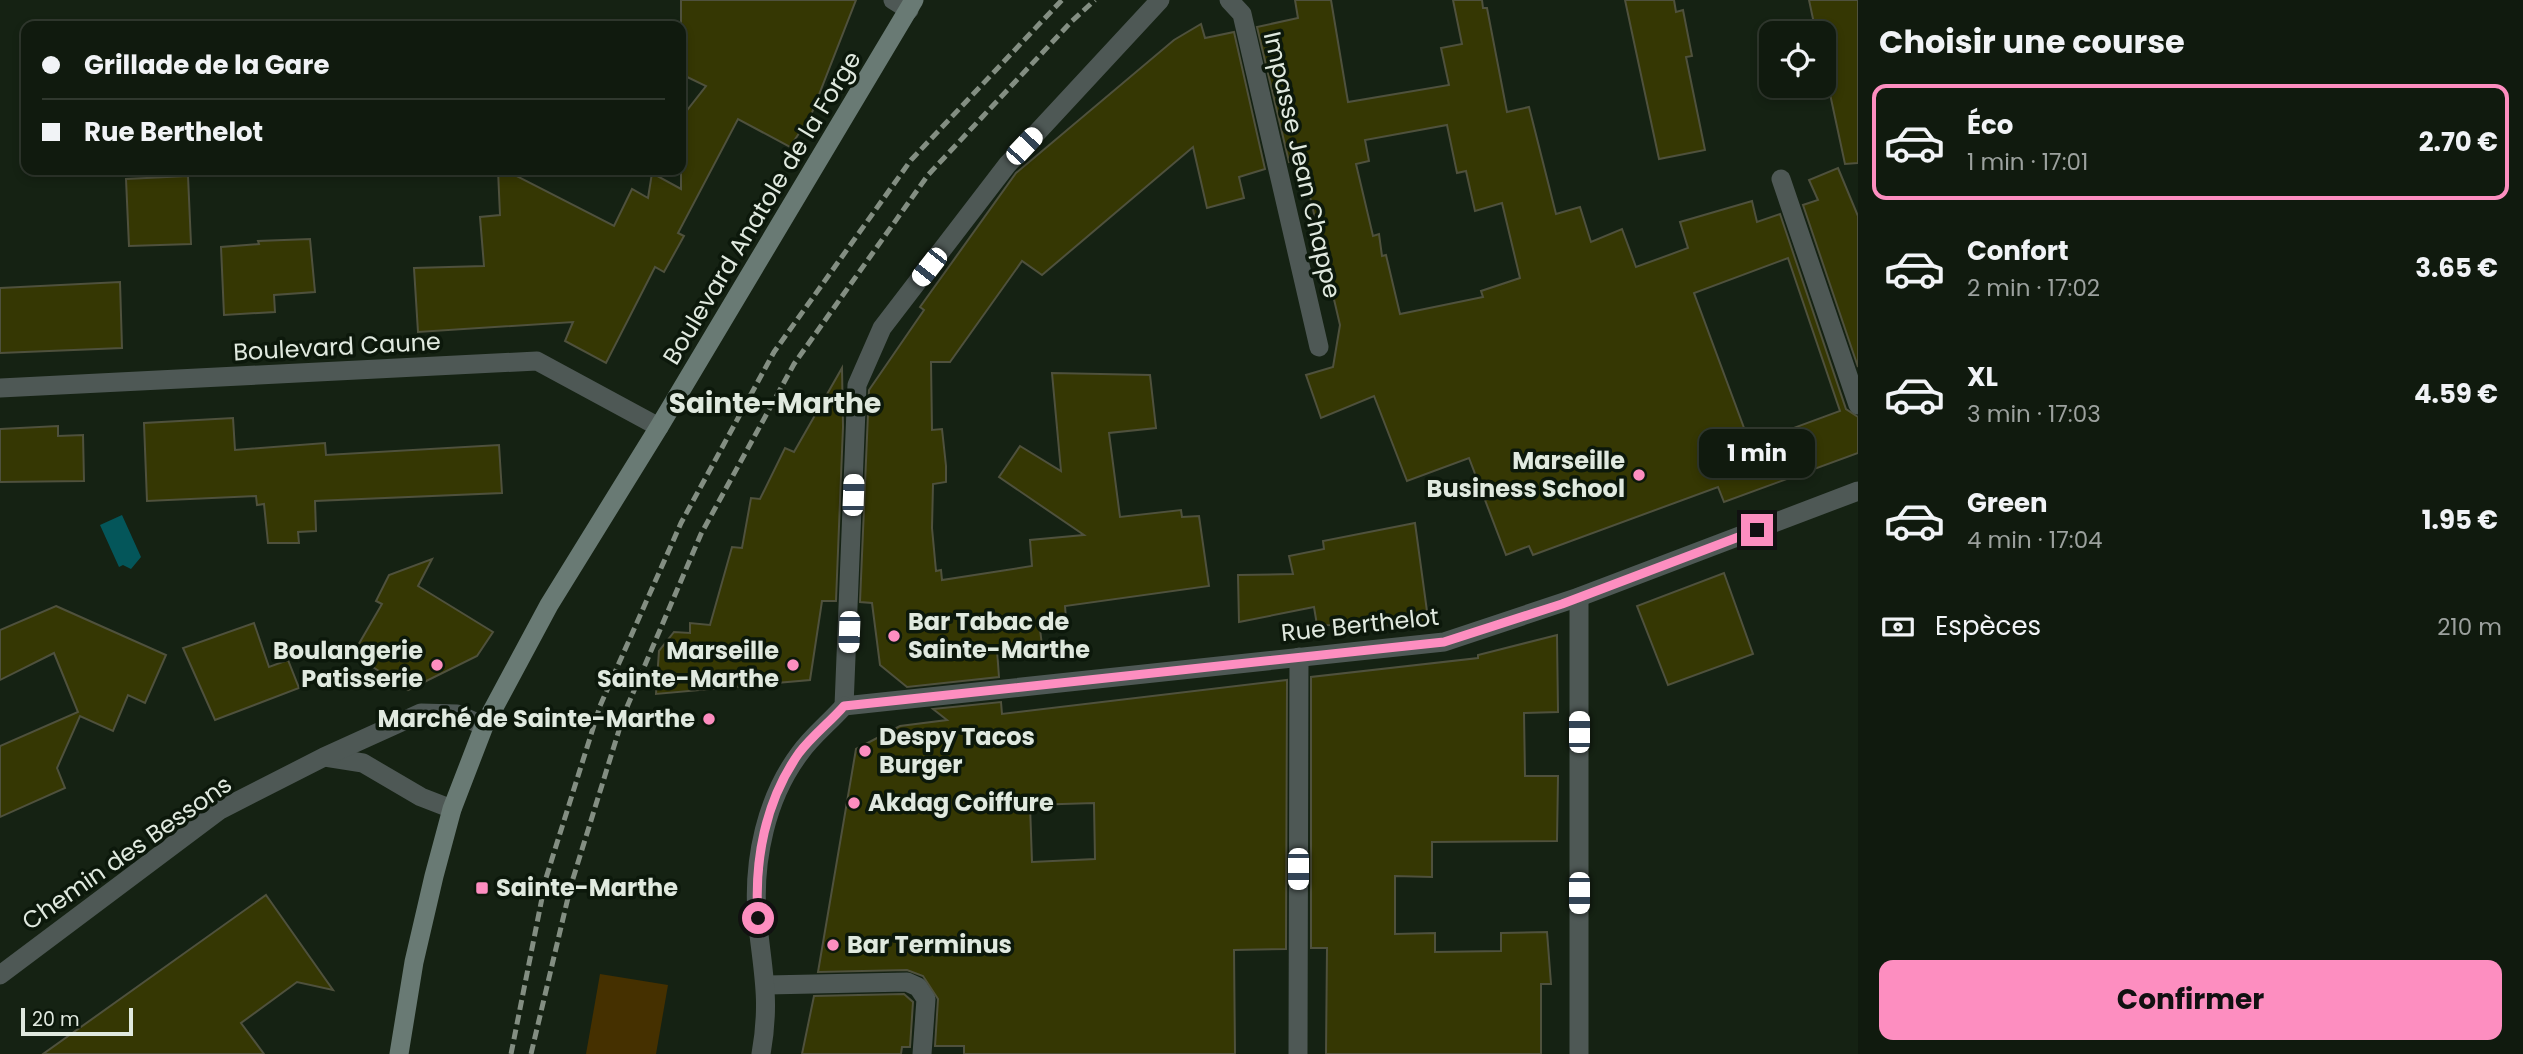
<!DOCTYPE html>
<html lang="fr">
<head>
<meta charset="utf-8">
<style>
  body { margin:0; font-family:Poppins,sans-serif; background:#192317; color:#f1f3f6; height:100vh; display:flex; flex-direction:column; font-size:26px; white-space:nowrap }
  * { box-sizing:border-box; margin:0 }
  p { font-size:23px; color:#9ca19e }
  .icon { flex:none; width:38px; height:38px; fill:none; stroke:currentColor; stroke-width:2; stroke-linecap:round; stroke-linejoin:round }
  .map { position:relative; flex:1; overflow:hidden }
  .details { display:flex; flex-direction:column; background:#101a0e; width:665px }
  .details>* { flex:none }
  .guide { position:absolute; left:21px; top:21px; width:665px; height:154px; border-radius:14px; box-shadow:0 4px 10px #0003,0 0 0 2px #30382e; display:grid; align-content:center; height:154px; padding:0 21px; background:#101a0e }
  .tools { position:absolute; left:1759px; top:21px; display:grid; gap:14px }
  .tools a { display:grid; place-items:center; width:77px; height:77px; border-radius:14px; background:#101a0e; box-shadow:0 4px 10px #0003,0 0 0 2px #30382e; font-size:35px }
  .scale { position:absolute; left:21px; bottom:18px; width:112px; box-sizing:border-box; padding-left:7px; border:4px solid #e0e9df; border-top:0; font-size:19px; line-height:24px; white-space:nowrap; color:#e0e9df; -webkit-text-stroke:5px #0c180b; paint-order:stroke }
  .end { position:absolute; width:32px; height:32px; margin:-16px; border:9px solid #fd8ec0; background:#111; box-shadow:0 0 0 4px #111 }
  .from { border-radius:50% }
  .bubble { position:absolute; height:49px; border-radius:14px; background:#101a0e; box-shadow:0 4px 10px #0003,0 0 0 2px #30382e; font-size:23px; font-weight:700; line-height:49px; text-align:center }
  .car { position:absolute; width:21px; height:42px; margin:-21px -10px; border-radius:9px; box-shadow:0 0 5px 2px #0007; background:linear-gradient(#fff 24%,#345 0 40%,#fff 0 76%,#345 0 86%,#fff 0) }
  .guide b { display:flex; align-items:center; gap:24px; height:66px; font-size:26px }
  .guide b+b { border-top:2px solid #30382e }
  .guide i { width:18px; height:18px; background:#f1f3f6 }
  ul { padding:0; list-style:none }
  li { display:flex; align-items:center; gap:21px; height:116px; margin:0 14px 10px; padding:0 7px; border:4px solid transparent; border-radius:14px }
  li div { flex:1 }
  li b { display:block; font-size:26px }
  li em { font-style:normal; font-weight:700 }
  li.selected { border-color:#fd8ec0 }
  li>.icon { width:63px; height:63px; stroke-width:1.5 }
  h2 { padding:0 21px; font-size:32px; line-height:84px }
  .pay { display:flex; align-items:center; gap:18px; height:77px; padding:0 21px; font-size:26px }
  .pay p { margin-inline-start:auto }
  .action { display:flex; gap:14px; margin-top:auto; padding:14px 21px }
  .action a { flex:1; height:80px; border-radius:14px; background:#fd8ec0; color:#111; font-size:28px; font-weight:700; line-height:80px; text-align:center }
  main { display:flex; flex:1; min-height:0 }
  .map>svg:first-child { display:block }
  .green { fill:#453000 }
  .water { fill:#04565a }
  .building { fill:#353703; stroke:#4f513d; stroke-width:2; fill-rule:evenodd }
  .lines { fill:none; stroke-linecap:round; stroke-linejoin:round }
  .minor { stroke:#4e5855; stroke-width:19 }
  .secondary { stroke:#697a74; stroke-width:19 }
  .rail { stroke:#838e82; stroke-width:5; stroke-dasharray:10 5; stroke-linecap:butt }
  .route { stroke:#fd8ec0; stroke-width:9 }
  .poi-dot { fill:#fd8ec0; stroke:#0c180b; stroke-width:2.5 }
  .labels { text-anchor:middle; stroke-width:7; stroke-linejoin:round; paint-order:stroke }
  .street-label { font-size:24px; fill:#e0e9df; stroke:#0c180b }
  .poi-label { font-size:24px; font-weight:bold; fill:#e0e9df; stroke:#0c180b; text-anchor:start }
  .quarter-label { font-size:28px; font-weight:bold; fill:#e0e9df; stroke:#0c180b }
</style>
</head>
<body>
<main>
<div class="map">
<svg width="1858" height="1054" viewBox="0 0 1858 1054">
  <rect width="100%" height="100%" fill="#152213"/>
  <!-- green -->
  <path class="green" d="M600 974 668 985 656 1054H586Z"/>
  <!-- water -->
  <path class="water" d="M122 515 141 557 131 569 123 565 119 567 100 525Z"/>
  <!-- building -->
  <g class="building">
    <path d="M681 0H856L811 115 790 147 738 119 678 233 684 236 664 272 655 267 606 363 565 341 573 322 418 332 414 268 484 266 480 217 500 215 498 170H505L614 226 632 189 648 198 652 173 681 189V118L706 86 681 74Z"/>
    <path d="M1295 0H1331L1348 102 1449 85 1441 48 1462 44 1453 0H1482L1483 8H1487L1507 112 1529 107 1556 214 1580 207 1591 242 1622 229 1636 267 1688 248 1680 222 1752 201 1757 222 1780 214 1846 409 1858 417V453L1724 502 1718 487 1533 555 1529 546 1506 555 1469 458 1407 481 1374 396 1321 418 1306 375 1333 367 1340 325 1301 158 1289 162 1257 27 1298 18ZM1447 125 1457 173 1466 171 1475 211 1502 203 1520 278 1481 291 1483 297 1400 314 1386 255 1382 256 1379 234 1373 236 1356 164 1369 161 1365 140ZM1788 258 1840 411 1750 444 1694 293Z"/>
    <path d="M1625 0H1674L1676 12 1683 10 1692 56 1686 57 1705 150 1659 159Z"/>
    <path d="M1809 0H1858V163L1845 164 1824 66V33H1816Z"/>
    <path d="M1201 24 1205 38 1234 32 1265 169 1239 177 1244 198 1207 208 1193 147 1042 275 1022 261 950 362H931L932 430 942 429 946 466V482L933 484 932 528 936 571 941 570 942 580 1032 566 1030 540 1084 535 999 477 1020 446 1061 471 1052 373 1150 375 1156 428 1109 433 1120 517 1181 510 1182 517 1199 516 1209 586 1065 606 1066 619 1039 622 1042 645 997 650 999 677 907 687 880 665 872 603 860 602 869 390 924 310 920 307 1016 173 1174 40Z"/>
    <path d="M1838 168 1858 216V367L1803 205 1818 200 1809 180Z"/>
    <path d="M188 176 191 244 129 246 126 179Z"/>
    <path d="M310 239 315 292 274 295 275 312 224 315 221 247 259 244 258 241Z"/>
    <path d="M120 282 122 348 0 353V288Z"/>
    <path d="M842 368 843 427 836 601H822L810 680 656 694 659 651 674 632 690 633V623L710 625 732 547 742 548 751 498 760 499 785 448 794 452Z"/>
    <path d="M233 418 235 450 325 443 326 455 499 445 502 493 315 501 316 531 298 532 299 543H268L264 504 257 505 256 496 147 501 144 423Z"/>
    <path d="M58 426V436L83 435 84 481 0 482V429Z"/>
    <path d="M1415 523 1429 626 1317 625 1314 607 1239 622 1238 575 1293 574 1289 556 1324 549 1323 541Z"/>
    <path d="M432 559 418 586 493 632 477 656 408 690 353 654 382 604 376 601 389 575Z"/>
    <path d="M1724 573 1753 654 1668 685 1637 606Z"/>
    <path d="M56 606 166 655 145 703 128 695 113 731 80 716 57 768 65 788 0 817V746L78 712 54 653 0 680V630Z"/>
    <path d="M254 623 269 667 288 660 299 688 215 720 183 648Z"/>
    <path d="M1557 635 1558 712 1524 713 1525 776H1558L1557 841 1432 842V877L1395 876V934L1435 933V952L1501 951V933L1547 932 1551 984H1541V1054H1326L1327 948H1311V677L1478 658V655Z"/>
    <path d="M1287 680 1286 949 1234 950 1235 1054H964V1046H935L938 999 923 976 907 970 818 972 856 749 900 726 947 720 933 709 1001 702 1002 714ZM1094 803 1095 859 1032 862 1030 805Z"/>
    <path d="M266 895 333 990 297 982 241 1023 264 1054H43Z"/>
    <path d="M904 994 913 1002 910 1047H902L901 1054H802L814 996Z"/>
  </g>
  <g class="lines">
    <!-- minor -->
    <g class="minor">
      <path d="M893 0 909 10"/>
      <path d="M1229 0 1242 14 1319 347"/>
      <path d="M1781 179 1858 405"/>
      <path d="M0 388 537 361 659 427"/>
      <path d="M844 706 1444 642 1579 597 1858 491"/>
      <path d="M844 706 857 385 882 328 1007 165 1160 0"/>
      <path d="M325 757 363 763 421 797 452 809"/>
      <path d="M0 975 220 810 324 757 421 713 457 714 484 726"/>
      <path d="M767 985 907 982 918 987 926 999 922 1054"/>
      <path d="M761 1054C771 998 762 970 757 916 753 860 766 798 800 753 812 736 830 722 844 706"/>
      <path d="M1298 1054 1299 657"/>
      <path d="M1579 1054V597"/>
    </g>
    <!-- secondary -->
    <path class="secondary" d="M399 1054 414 962 434 876 452 809 484 726 549 605 659 427 914 0"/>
    <!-- rail -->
    <g class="rail">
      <path d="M511 1054 546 878 600 706 681 523 774 352 911 160 1062 0"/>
      <path d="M531 1054 571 885 624 714 701 534 794 364 928 175 1072 21 1095 0"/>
    </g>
  </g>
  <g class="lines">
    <!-- route -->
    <path class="route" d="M758 918C754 861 765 801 799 753 812 736 830 722 844 706L1444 642 1562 604 1757 530"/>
  </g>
  <!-- markers -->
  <g class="poi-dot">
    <circle cx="1639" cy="475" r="7"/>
    <circle cx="894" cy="636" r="7"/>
    <circle cx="437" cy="665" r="7"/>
    <circle cx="793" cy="665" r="7"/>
    <circle cx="709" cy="719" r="7"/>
    <circle cx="865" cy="751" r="7"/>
    <circle cx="854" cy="803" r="7"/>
    <rect x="475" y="881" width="14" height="14" rx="3.5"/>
    <circle cx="833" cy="945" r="7"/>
  </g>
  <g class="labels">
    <!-- street labels -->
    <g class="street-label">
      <text transform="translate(1302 165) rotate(77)" y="8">Impasse Jean Chappe</text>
      <text transform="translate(762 208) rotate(-59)" y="8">Boulevard Anatole de la Forge</text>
      <text transform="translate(337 347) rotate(-3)" y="8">Boulevard Caune</text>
      <text transform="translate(1360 625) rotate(-6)" y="8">Rue Berthelot</text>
      <text transform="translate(127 853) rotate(-35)" y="8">Chemin des Bessons</text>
    </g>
    <!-- poi labels -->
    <g class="poi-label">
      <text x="1625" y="469" text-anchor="end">Marseille<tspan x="1625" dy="28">Business School</tspan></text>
      <text x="908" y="630">Bar Tabac de<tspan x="908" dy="28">Sainte-Marthe</tspan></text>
      <text x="423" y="659" text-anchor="end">Boulangerie<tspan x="423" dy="28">Patisserie</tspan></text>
      <text x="779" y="659" text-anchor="end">Marseille<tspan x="779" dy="28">Sainte-Marthe</tspan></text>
      <text x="695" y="727" text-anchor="end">Marché de Sainte-Marthe</text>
      <text x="879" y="745">Despy Tacos<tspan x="879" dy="28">Burger</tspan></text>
      <text x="868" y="811">Akdag Coiffure</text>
      <text x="496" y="896">Sainte-Marthe</text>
      <text x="847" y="953">Bar Terminus</text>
    </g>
    <!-- quarter labels -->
    <g class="quarter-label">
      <text x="775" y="413">Sainte-Marthe</text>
    </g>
  </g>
</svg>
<div class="tools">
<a><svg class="icon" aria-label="locate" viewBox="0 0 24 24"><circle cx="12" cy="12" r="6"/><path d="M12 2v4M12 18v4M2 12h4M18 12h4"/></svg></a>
</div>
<div class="scale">20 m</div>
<i class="end from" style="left:758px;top:918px"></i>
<i class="end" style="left:1757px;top:530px"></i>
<div class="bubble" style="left:1699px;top:429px;width:116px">1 min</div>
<i class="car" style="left:1024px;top:146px;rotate:43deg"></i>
<i class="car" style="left:929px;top:267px;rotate:218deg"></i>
<i class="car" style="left:853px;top:495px;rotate:2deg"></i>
<i class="car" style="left:849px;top:632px;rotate:182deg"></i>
<i class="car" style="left:1579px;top:732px;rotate:0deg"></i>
<i class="car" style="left:1298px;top:869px;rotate:180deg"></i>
<i class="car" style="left:1579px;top:893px;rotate:180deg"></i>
<div class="guide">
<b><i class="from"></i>Grillade de la Gare</b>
<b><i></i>Rue Berthelot</b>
</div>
</div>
<section class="details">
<h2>Choisir une course</h2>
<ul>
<li class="selected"><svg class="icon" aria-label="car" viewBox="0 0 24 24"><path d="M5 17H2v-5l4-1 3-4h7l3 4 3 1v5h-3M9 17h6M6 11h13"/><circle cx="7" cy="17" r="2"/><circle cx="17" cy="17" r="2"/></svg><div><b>Éco</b><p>1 min · 17:01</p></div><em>2.70 €</em></li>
<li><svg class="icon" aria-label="car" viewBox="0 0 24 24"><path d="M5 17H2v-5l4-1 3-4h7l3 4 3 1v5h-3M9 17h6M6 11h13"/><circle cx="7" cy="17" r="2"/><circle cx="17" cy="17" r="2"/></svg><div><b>Confort</b><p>2 min · 17:02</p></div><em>3.65 €</em></li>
<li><svg class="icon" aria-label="car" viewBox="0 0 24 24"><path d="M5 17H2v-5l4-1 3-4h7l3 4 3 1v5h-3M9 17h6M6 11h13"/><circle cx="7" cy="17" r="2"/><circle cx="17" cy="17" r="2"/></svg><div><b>XL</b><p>3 min · 17:03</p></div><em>4.59 €</em></li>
<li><svg class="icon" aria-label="car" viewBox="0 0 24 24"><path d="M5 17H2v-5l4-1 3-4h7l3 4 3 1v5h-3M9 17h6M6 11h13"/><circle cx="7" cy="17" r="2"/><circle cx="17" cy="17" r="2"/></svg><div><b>Green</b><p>4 min · 17:04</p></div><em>1.95 €</em></li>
</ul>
<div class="pay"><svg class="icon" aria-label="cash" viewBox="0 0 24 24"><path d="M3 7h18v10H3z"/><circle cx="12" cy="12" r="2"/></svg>Espèces<p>210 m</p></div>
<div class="action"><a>Confirmer</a></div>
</section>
</main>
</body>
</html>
